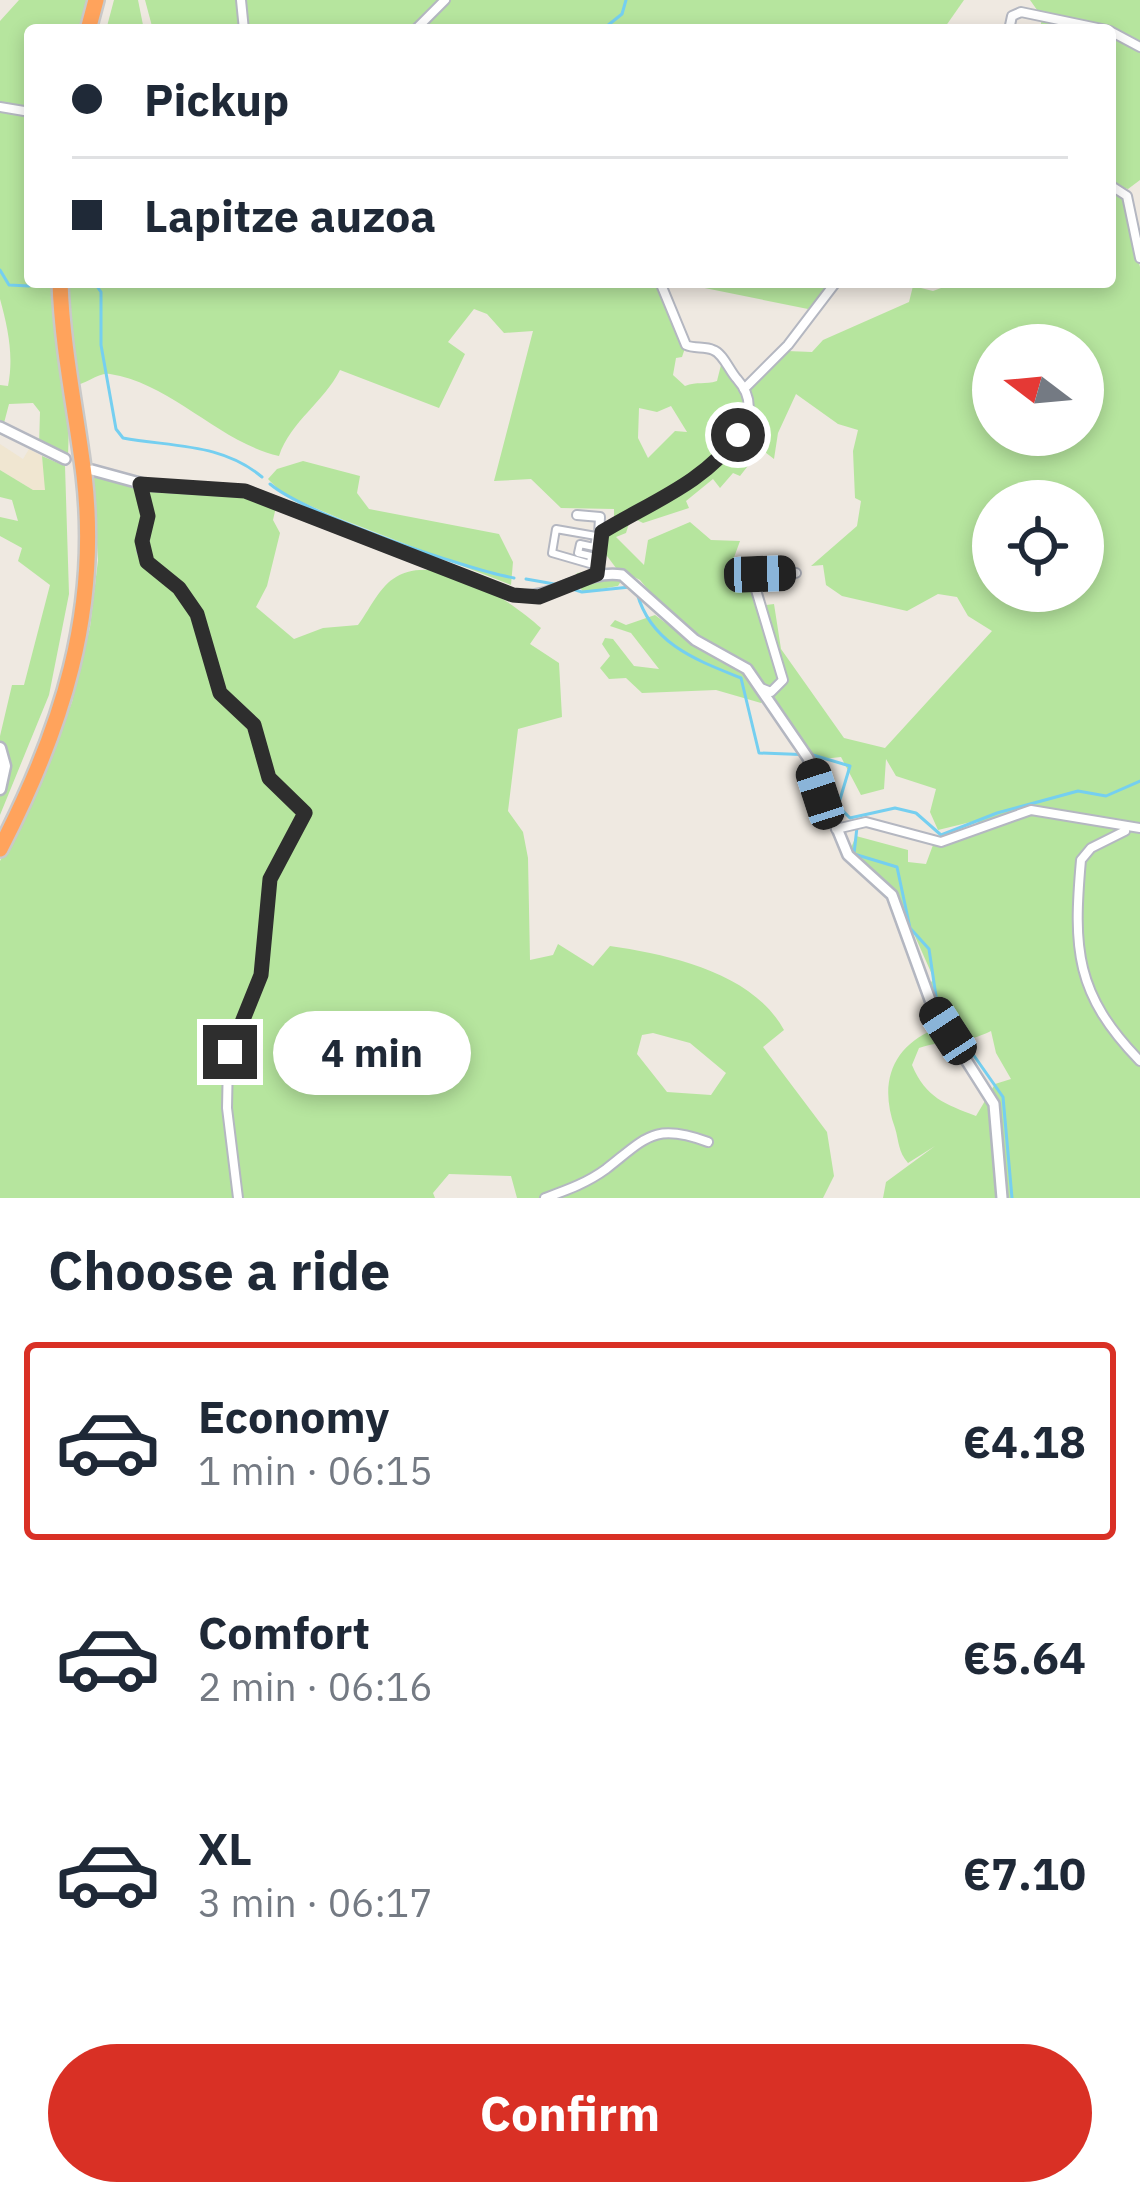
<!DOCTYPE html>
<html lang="en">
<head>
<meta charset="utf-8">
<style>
  body { margin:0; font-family:"IBM Plex Sans",sans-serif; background:#f2f2f3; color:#1f2937; height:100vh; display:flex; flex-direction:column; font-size:45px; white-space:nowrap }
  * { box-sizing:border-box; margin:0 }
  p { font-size:39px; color:#747a83 }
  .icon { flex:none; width:66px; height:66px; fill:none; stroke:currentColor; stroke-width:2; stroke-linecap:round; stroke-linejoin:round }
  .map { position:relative; height:1198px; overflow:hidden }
  .side { display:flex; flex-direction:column; background:#fff; flex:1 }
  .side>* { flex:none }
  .banner { position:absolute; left:24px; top:24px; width:1092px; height:264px; border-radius:12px; box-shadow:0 6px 18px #0003; display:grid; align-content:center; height:264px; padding:0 48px; background:#fff }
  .needle { width:78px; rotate:286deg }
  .buttons { position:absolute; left:972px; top:324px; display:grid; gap:24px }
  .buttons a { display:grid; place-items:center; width:132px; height:132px; border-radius:50%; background:#fff; box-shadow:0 6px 18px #0003; font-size:60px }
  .end { position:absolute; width:54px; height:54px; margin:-27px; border:15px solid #2e2e2e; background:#fff; box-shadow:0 0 0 6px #fff }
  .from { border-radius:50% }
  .bubble { position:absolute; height:84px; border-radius:42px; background:#fff; box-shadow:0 6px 18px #0003; font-size:39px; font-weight:800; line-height:84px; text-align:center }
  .car { position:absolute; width:36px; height:72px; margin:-36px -18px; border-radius:15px; box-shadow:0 0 9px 3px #0007; background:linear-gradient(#222 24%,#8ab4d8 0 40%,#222 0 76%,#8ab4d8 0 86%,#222 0) }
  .banner b { display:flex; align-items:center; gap:42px; height:114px; font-size:45px }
  .banner b+b { border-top:3px solid #e0e1e3 }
  .banner i { width:30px; height:30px; background:#1f2937 }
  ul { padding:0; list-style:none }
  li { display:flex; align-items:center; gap:36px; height:198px; margin:0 24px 18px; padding:0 24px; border:6px solid transparent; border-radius:12px }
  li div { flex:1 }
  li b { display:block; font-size:45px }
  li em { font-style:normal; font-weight:800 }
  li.on { border-color:#d93025 }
  li>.icon { width:108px; height:108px; stroke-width:1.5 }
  h2 { padding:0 48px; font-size:54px; line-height:144px }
  .button { display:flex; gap:24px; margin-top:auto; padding:24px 48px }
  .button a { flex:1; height:138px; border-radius:72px; background:#d93025; color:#fff; font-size:48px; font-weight:800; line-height:138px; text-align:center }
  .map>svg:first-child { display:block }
  .education { fill:#f0e6d1 }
  .green { fill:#b6e59e; fill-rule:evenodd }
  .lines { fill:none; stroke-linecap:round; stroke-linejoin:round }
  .stream { stroke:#75cff0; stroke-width:3 }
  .pedestrian-casing { stroke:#b4b7c1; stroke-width:10 }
  .minor-casing { stroke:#b4b7c1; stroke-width:12 }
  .tertiary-casing { stroke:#b4b7c1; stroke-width:14 }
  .secondary-casing { stroke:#b4b7c1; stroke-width:15 }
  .motorway-casing { stroke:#c9c9c9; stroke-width:20 }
  .pedestrian { stroke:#fff; stroke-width:6 }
  .minor { stroke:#fff; stroke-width:8 }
  .tertiary { stroke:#fff; stroke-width:9 }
  .secondary { stroke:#fff; stroke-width:10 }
  .motorway { stroke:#ffa35c; stroke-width:15 }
  .route { stroke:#2e2e2e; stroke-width:15 }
</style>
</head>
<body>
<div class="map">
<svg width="1140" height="1198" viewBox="0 0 1140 1198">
  <rect width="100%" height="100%" fill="#efe9e1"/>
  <!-- education -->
  <path class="education" d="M0 444 23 459 29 449 42 456 46 490H33L0 470Z"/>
  <!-- green -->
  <g class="green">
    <path d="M19 0H87L79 30H30V282H671L664 291 686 345 682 357 676 358 673 375 685 386C697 381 705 385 717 381L722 361 746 390 787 351 812 352 823 340 909 302 913 286 933 291 957 282H1110V188L1123 195 1140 267V1198H883L886 1182 935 1146 908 1163C898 1152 899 1141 895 1128 879 1084 891 1047 935 1029L923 990 934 979 910 925H900L885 887 848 855 856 836 908 850V862L926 864 933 845 985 827 975 821 938 830 930 812 936 789 896 776 886 759 884 789 861 795 841 757 814 760 768 698 761 703 716 690 642 693 626 678 609 679 600 668 610 656 602 644 605 638 613 639 634 666 659 669 631 633 610 626 615 620 626 625 655 615 691 642 640 580 626 573 618 586 583 592 574 578 577 573 616 568 601 548 603 524 614 517V509L561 508 531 479 494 481 533 331 504 333 487 314 474 309 448 342 465 354 439 408 340 370C324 402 291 421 279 456 218 442 173 384 110 374 98 372 87 385 70 386L68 457 39 446 40 412 33 403 9 404 4 423 0 420V385L8 386C14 356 8 328 0 299V21ZM993 345H1083V435H993ZM796 394 838 424 858 430 853 451 855 498 861 501 857 526 811 566 823 565 826 585 842 596 907 611 938 594 957 597 968 616 992 631 885 748 844 738 781 649 774 604 759 606 757 594 725 582 740 541 711 540 690 522 648 540 644 565 616 537 626 533 631 517 643 523 689 508 686 501 713 479 720 488 733 473 740 476 761 449 774 459 778 433ZM671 406 687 432 675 431 648 458 638 438 639 408 657 412ZM993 501H1083V591H993ZM991 1031 996 1053 1011 1079 995 1084 976 1116C945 1104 926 1098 912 1065L919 1048C945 1039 966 1044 991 1031Z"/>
    <path d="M114 0H138L144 30H106Z"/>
    <path d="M145 0H964L943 30H153Z"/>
    <path d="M1030 0H1140V180L1128 189 1110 184V30H1040L1042 17Z"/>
    <path d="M675 282H832L808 309Z"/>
    <path d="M42 456 65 466 69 594 49 695 0 815V736L12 685H24L50 585 18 561 22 548 0 536V517L18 521 12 500 0 497V470L33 490H45Z"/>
    <path d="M303 461 360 476 357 493 369 509 499 534 513 562 511 585 341 519 283 494 268 479 277 469Z"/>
    <path d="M92 470 147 489 227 493 276 507 273 520 280 533 267 586 256 607 294 639 323 628 358 625C368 612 379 588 393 579 435 549 510 600 541 628L530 644 559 663 562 717 518 729 508 811 523 832 528 858 530 960 553 955 558 944 593 966 610 946C671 955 753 973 784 1030L763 1047 827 1132 834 1176 823 1198H517L511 1176 449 1174 433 1193 435 1198H0V861L42 780 72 702 90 627 98 560ZM653 1033 690 1043 726 1073 711 1095 667 1092 637 1054 642 1035Z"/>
  </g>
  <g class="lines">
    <!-- stream -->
    <g class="stream">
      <path d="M602 30 622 14 626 0"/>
      <path d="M0 270 9 285 29 286"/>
      <path d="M77 282 96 285 101 292V345L116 429 123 438C172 447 222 443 262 477"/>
      <path d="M270 484C306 514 465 569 514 578"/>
      <path d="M526 579 560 585"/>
      <path d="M569 588 582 592 630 587"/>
      <path d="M637 593C651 644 696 660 741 678L759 753 813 755 850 766 838 806 850 818 895 808 916 813 941 835 997 813 1078 791 1106 796 1140 781"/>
      <path d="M857 827 854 854 897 867 910 928 929 949 937 1003 1003 1097 1012 1198"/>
    </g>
    <defs>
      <path id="pedestrian" d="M556 529 596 536 594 547 580 544 578 553 591 556 590 564 552 553Z"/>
      <g id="minor">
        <path d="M241 0 244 30"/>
        <path d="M415 30 445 0"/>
        <path d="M1009 30 1012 16 1021 12 1107 30"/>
        <path d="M1110 31 1140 47"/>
        <path d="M0 107 30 112"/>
        <path d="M1110 185 1127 196 1140 258"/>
        <path d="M744 389 788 345 836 282"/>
        <path d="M140 484 148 516 142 550 147 562 179 588 197 614 220 693 253 725 269 778 305 813 270 879 261 975 228 1058 227 1108 238 1198"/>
        <path d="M577 515 600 517 597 574"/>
        <path d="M602 532C638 510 792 440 737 379 730 372 723 353 713 350 705 346 694 349 686 345L660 282"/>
        <path d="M761 688 771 692 783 680 753 580 760 574 796 573"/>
        <path d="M836 829 866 822 941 842 1031 810 1140 828"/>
        <path d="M1125 831 1091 848 1081 860C1073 949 1075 994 1140 1061"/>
        <path d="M545 1198C567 1190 587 1183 606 1169 646 1138 654 1122 708 1142"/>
      </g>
      <g id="tertiary">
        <path d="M0 427 65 459"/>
        <path d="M92 470 147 485 245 491 513 595C552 602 583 569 622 575L695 640 747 669 808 758 848 855 892 895 933 1008 994 1104 1002 1198"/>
      </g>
      <path id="secondary" d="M0 748 5 766 0 789"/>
      <g id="motorway">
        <path d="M88 30 96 0"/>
        <path d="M0 849C62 729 100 611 84 475 76 411 62 347 60 282"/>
      </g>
    </defs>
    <!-- pedestrian casing -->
    <use href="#pedestrian" class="pedestrian-casing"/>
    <!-- minor casing -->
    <use href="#minor" class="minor-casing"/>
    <!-- tertiary casing -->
    <use href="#tertiary" class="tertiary-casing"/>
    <!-- secondary casing -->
    <use href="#secondary" class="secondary-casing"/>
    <!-- motorway casing -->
    <use href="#motorway" class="motorway-casing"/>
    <!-- pedestrian -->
    <use href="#pedestrian" class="pedestrian"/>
    <!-- minor -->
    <use href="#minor" class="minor"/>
    <!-- tertiary -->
    <use href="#tertiary" class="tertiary"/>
    <!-- secondary -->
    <use href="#secondary" class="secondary"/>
    <!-- motorway -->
    <use href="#motorway" class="motorway"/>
  </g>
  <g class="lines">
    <!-- route -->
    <path class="route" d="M230 1052 261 975 270 879 305 813 269 778 254 725 220 693 197 614 179 588 147 562 142 541 148 516 140 484 245 491 513 595 539 597 597 574 602 532C649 503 705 483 738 435"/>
  </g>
</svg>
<div class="buttons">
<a><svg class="needle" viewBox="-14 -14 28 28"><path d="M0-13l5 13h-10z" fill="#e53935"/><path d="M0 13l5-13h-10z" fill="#747a83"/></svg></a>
<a><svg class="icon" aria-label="locate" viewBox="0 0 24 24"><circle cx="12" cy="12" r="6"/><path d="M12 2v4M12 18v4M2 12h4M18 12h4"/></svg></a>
</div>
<i class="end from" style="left:738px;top:435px"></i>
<i class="end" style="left:230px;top:1052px"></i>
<div class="bubble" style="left:273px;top:1011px;width:198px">4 min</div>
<i class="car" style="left:760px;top:574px;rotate:88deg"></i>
<i class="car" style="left:820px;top:794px;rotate:342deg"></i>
<i class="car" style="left:948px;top:1031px;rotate:327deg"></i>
<div class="banner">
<b><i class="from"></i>Pickup</b>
<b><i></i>Lapitze auzoa</b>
</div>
</div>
<section class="side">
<h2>Choose a ride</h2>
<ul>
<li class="on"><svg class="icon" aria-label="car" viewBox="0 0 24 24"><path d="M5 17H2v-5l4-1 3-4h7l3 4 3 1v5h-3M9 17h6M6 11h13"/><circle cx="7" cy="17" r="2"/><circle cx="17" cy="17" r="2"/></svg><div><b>Economy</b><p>1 min · 06:15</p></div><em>€4.18</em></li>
<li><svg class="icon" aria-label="car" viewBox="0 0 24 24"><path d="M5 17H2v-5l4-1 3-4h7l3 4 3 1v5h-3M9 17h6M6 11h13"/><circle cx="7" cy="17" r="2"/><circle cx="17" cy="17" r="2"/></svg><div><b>Comfort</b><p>2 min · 06:16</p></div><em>€5.64</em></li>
<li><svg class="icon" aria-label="car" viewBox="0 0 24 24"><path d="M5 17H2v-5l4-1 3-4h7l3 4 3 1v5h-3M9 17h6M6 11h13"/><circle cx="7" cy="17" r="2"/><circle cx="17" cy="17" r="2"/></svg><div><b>XL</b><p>3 min · 06:17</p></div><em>€7.10</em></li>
</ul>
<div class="button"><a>Confirm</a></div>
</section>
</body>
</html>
